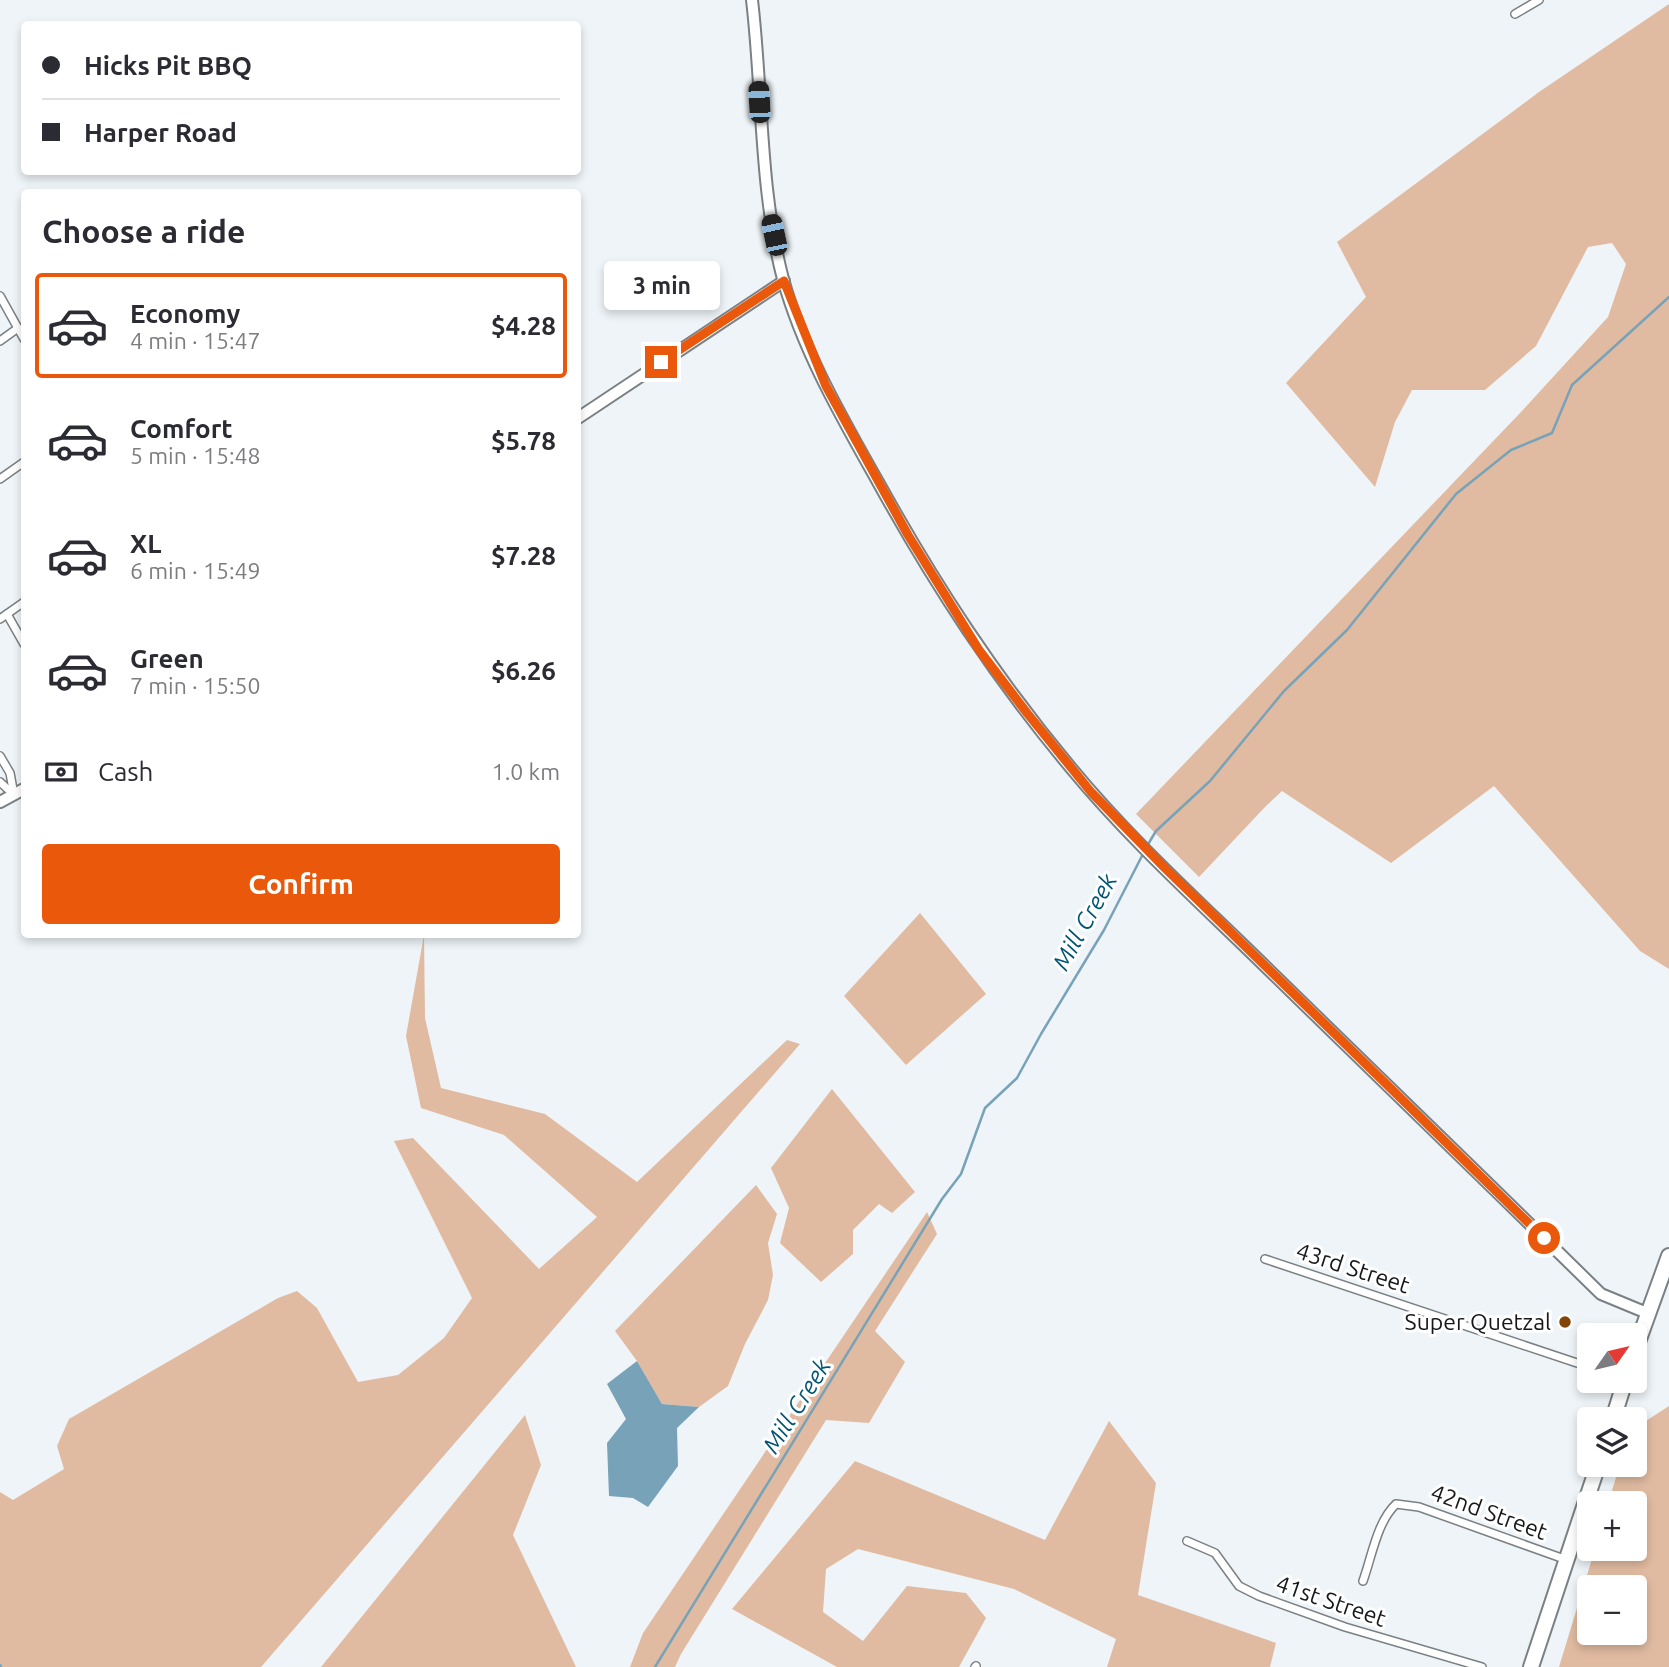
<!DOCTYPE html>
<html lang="en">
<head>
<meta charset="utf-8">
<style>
  body { margin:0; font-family:Ubuntu,sans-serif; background:#f2f2f3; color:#2b2b33; height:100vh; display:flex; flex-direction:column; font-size:26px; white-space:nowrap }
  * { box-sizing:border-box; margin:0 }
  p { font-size:23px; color:#7c7c81 }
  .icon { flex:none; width:38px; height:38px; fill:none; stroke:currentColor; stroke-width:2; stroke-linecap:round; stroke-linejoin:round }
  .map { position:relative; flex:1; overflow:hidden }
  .drawer { position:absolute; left:21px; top:189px; width:560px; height:749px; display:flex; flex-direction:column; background:#fff; border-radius:7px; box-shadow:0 4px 10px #0003 }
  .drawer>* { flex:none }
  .hud { position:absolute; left:21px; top:21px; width:560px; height:154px; border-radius:7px; box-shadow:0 4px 10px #0003; display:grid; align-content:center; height:154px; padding:0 21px; background:#fff }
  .needle { width:46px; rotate:56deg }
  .buttons { position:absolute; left:1577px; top:1323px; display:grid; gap:14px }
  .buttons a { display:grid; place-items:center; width:70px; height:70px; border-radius:7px; background:#fff; box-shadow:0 4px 10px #0003; font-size:35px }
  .end { position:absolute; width:32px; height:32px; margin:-16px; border:9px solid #ea580c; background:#fff; box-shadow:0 0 0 4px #fff }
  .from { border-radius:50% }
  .bubble { position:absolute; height:49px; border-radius:7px; background:#fff; box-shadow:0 4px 10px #0003; font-size:23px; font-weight:600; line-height:49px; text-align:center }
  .car { position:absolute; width:21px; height:42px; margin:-21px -10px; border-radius:9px; box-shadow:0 0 5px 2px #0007; background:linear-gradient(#222 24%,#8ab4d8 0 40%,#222 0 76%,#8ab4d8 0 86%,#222 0) }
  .hud b { display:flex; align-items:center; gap:24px; height:66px; font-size:26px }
  .hud b+b { border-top:2px solid #e1e1e2 }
  .hud i { width:18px; height:18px; background:#2b2b33 }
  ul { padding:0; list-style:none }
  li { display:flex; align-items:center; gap:21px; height:105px; margin:0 14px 10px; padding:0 7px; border:4px solid transparent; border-radius:7px }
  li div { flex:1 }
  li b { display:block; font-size:26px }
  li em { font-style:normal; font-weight:600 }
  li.active { border-color:#ea580c }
  li>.icon { width:63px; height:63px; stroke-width:1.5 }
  h2 { padding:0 21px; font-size:32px; line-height:84px }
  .pay { display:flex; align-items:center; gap:18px; height:77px; padding:0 21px; font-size:26px }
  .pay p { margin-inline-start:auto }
  .cta { display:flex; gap:14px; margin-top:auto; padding:14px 21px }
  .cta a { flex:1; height:80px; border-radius:7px; background:#ea580c; color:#fff; font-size:28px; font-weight:600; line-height:80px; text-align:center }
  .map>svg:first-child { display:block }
  .forest { fill:#e1bba1; fill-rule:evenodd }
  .water { fill:#77a2b8 }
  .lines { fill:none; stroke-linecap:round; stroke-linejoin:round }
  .stream { stroke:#77a2b8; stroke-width:2.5 }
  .street-casing { stroke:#7a8083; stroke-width:10 }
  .secondary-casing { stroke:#7a8083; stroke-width:14 }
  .highway-casing { stroke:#7a8083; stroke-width:18 }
  .street { stroke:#fff; stroke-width:7 }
  .secondary { stroke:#fff; stroke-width:10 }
  .highway { stroke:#fff; stroke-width:14 }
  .route { stroke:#ea580c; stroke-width:9 }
  .poi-dot { fill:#844508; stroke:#fff; stroke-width:2.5 }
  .labels { text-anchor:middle; stroke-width:6; stroke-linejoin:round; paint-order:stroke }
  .street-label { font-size:23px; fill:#16181a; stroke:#fff }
  .poi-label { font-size:23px; fill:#16181a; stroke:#fff; text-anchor:end }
  .water-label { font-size:24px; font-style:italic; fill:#005574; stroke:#fff }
</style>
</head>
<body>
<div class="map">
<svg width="1669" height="1667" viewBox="0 0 1669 1667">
  <rect width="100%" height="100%" fill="#eef4f8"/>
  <!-- forest -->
  <g class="forest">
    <path d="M1669 4V969L1640 951 1494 786 1391 863 1282 791 1266 806 1199 877 1136 814 1521 412 1608 317 1626 264 1612 243 1588 247 1536 346 1485 390H1412L1395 422 1375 487 1286 383 1366 297 1337 242 1539 92Z"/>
    <path d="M920 913 986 994 906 1065 844 996Z"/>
    <path d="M424 935 425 1018 441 1088 545 1114 637 1182 787 1040 800 1044 261 1667H0V1492L13 1500 64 1469 57 1446 69 1419 278 1298 297 1291 317 1308 358 1382 398 1375 444 1338 472 1298 394 1141 413 1138 539 1269 597 1217 504 1135 421 1108 406 1036Z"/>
    <path d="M832 1089 915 1192 892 1213 879 1204 853 1230V1254L821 1282 780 1243 789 1208 771 1168Z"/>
    <path d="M756 1185 777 1214 768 1243 773 1275 768 1300 745 1344 728 1386 699 1407 662 1404 637 1361 615 1331Z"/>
    <path d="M927 1212 937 1234 875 1331 905 1362 869 1423 826 1420 681 1654 675 1667H630L643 1633Z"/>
    <path d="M1669 1406V1667H1559L1595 1549H1634V1503H1608L1620 1465H1634L1635 1428ZM1634 1587V1633H1589V1587Z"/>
    <path d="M525 1415 541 1465 513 1535 576 1667H321Z"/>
    <path d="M1109 1421 1156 1483 1138 1595 1276 1643 1270 1667H1107L1116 1639 1014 1589 858 1549 826 1569 823 1612 863 1641 907 1586 966 1593 986 1618 959 1667H837L732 1609 855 1461 1045 1540Z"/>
  </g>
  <!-- water -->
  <path class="water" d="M637 1361 662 1404 699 1407 677 1428 678 1466 648 1507 633 1498 609 1496 607 1443 626 1419 607 1384Z"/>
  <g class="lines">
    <!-- stream -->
    <g class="stream">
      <path d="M1147 846 1156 831 1210 781 1284 691 1347 630 1456 494 1511 450 1552 433 1572 385 1669 297"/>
      <path d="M0 1665 1 1667"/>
      <path d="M655 1667 942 1199 961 1174 985 1108 1017 1078 1041 1034 1104 930 1144 852"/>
    </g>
    <defs>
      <g id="street">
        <path d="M1515 14 1539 0"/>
        <path d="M0 296 24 339"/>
        <path d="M0 341 18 328"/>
        <path d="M0 479 24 462"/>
        <path d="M7 614 24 644"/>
        <path d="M0 619 24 602"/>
        <path d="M0 756 10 773 14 795 0 782"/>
        <path d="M1265 1259 1589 1367"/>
        <path d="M1187 1541 1215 1553 1239 1586 1259 1596 1345 1627 1482 1667"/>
        <path d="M1363 1581C1372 1556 1377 1522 1396 1504L1419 1507 1567 1560"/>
        <path d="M975 1667 976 1666"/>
      </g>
      <g id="secondary">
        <path d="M752 0C763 93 759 187 783 279 803 351 842 418 878 482 935 585 995 677 1071 768 1132 842 1205 907 1273 974 1383 1081 1492 1187 1601 1294L1647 1313"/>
        <path d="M578 418 784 281"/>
        <path d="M0 802 24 789"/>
      </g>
      <g id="highway">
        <path d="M1634 1353 1669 1256"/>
        <path d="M1613 1419 1625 1381"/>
        <path d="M1531 1667 1598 1465"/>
      </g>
    </defs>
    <!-- street casing -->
    <use href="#street" class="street-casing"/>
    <!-- secondary casing -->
    <use href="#secondary" class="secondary-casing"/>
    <!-- highway casing -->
    <use href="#highway" class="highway-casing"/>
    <!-- street -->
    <use href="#street" class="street"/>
    <!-- secondary -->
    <use href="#secondary" class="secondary"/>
    <!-- highway -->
    <use href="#highway" class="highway"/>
  </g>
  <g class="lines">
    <!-- route -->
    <path class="route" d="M661 362 784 281 826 386 908 535 979 650 1027 713 1091 792 1165 868 1544 1238"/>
  </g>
  <!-- markers -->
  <circle class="poi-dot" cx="1565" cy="1322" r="7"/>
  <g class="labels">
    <!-- street labels -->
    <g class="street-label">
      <text transform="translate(1353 1268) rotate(18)" y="8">43rd Street</text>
      <text transform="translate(1489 1512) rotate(20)" y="8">42nd Street</text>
      <text transform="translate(1331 1601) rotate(19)" y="8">41st Street</text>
    </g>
    <!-- poi labels -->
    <g class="poi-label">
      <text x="1551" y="1330">Super Quetzal</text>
    </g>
    <!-- water labels -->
    <g class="water-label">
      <text transform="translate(1085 922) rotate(-61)" y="8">Mill Creek</text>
      <text transform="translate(797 1406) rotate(-58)" y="8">Mill Creek</text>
    </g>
  </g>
</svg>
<div class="buttons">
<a><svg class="needle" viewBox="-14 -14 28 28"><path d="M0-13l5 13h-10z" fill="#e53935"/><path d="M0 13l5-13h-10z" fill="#7c7c81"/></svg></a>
<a><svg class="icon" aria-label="layers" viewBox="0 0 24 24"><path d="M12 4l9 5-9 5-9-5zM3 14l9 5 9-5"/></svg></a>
<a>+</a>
<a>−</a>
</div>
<i class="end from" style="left:1544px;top:1238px"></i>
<i class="end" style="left:661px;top:362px"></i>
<div class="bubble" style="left:604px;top:261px;width:116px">3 min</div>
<i class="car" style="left:759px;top:102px;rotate:357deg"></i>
<i class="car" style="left:774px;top:235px;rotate:348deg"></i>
<div class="hud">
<b><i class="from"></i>Hicks Pit BBQ</b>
<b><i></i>Harper Road</b>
</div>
<section class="drawer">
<h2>Choose a ride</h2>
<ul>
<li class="active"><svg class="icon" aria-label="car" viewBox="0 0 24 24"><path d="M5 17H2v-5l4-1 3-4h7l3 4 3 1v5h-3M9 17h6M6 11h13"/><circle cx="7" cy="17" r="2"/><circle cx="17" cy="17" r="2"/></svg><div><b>Economy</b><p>4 min · 15:47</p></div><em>$4.28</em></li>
<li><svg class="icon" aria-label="car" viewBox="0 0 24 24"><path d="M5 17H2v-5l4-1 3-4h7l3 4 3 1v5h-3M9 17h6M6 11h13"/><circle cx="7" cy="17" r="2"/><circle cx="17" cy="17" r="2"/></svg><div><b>Comfort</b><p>5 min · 15:48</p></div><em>$5.78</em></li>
<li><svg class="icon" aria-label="car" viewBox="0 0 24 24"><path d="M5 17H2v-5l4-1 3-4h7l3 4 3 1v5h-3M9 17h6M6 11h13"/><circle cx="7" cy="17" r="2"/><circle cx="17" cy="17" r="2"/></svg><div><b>XL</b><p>6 min · 15:49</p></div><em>$7.28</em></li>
<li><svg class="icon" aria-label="car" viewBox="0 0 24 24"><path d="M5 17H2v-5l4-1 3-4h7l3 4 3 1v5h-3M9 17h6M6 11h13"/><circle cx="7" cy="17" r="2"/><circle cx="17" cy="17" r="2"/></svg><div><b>Green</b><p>7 min · 15:50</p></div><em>$6.26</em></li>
</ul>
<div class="pay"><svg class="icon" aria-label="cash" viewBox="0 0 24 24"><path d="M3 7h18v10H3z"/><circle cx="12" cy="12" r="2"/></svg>Cash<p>1.0 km</p></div>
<div class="cta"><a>Confirm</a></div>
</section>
</div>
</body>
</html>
